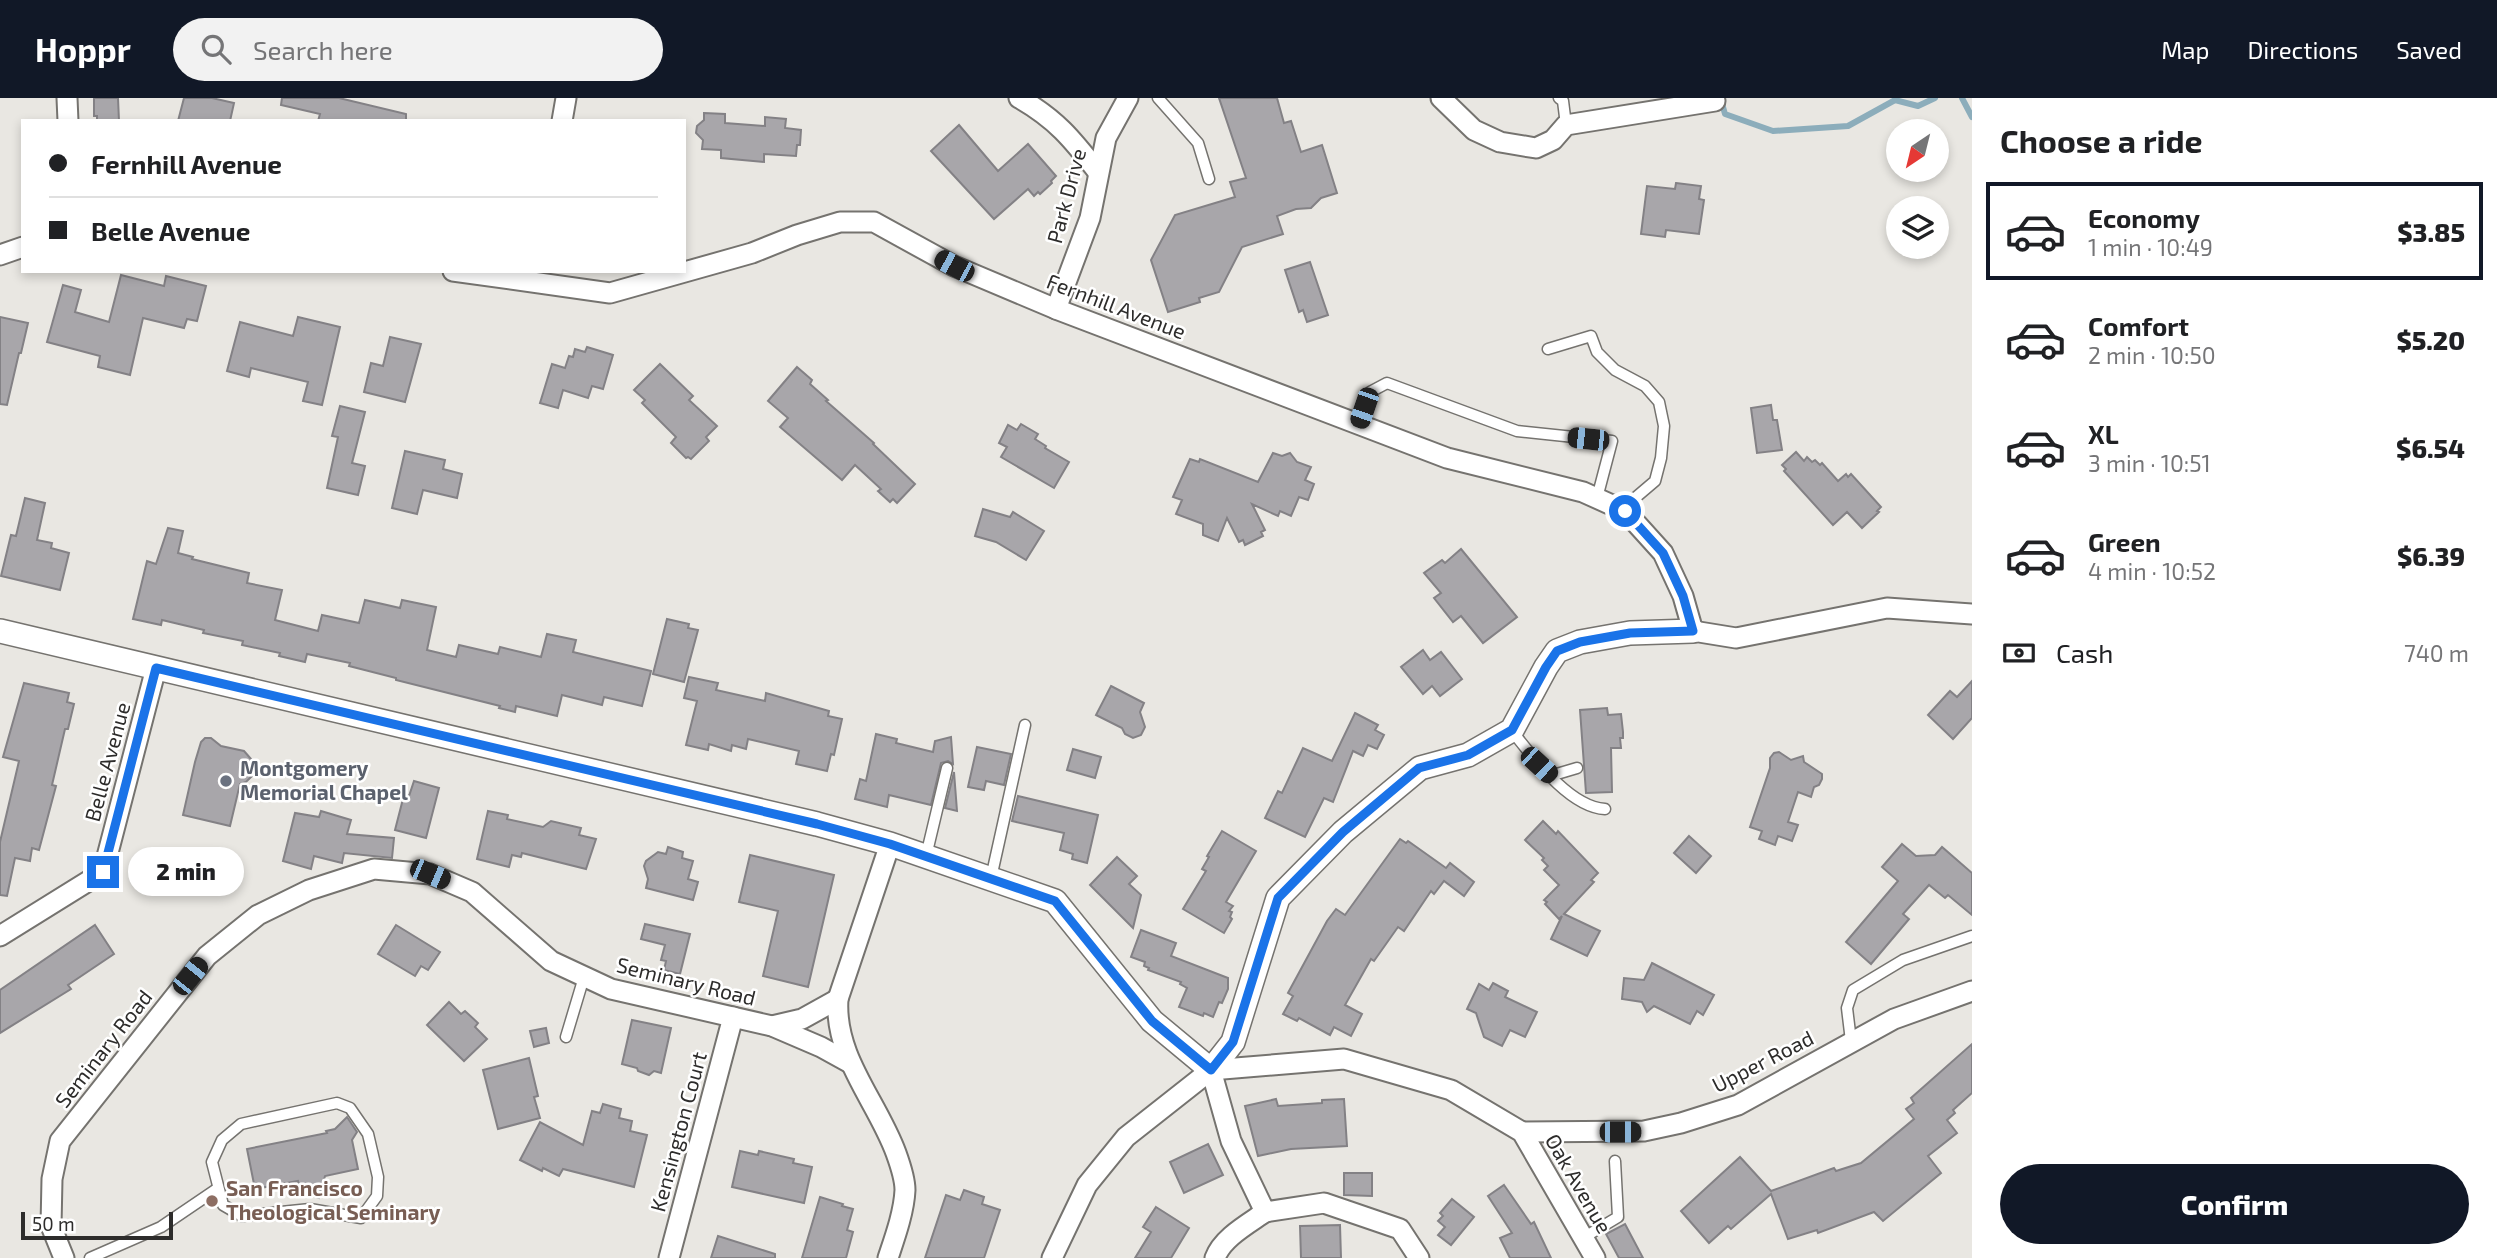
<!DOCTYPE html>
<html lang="en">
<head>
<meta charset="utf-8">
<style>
  body { margin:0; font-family:"Exo 2",sans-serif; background:#f2f2f2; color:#202124; height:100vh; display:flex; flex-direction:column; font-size:26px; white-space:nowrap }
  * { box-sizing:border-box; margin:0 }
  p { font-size:23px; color:#757577 }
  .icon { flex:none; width:38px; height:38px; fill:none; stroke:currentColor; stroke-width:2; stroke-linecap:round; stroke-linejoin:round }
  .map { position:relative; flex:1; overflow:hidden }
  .drawer { display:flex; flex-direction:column; background:#fff; width:525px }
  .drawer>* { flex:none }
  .banner { position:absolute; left:21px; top:21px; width:665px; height:154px; border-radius:0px; box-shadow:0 4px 10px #0003; display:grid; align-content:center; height:154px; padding:0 28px; background:#fff }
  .needle { width:46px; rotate:215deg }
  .tools { position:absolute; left:1886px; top:21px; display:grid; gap:14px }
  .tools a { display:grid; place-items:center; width:63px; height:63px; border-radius:50%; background:#fff; box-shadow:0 4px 10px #0003; font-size:35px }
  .scale { position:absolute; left:21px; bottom:18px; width:152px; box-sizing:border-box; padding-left:7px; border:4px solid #2d2c2b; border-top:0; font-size:19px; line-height:24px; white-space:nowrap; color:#2d2c2b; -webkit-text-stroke:5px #fff; paint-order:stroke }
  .end { position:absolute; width:32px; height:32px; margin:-16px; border:9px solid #1a73e8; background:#fff; box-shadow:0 0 0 4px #fff }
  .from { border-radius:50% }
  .bubble { position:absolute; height:49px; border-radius:24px; background:#fff; box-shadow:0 4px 10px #0003; font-size:23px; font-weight:800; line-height:49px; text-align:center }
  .car { position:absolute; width:21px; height:42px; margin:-21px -10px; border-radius:9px; box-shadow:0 0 5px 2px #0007; background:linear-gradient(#222 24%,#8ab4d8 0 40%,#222 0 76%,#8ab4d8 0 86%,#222 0) }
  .banner b { display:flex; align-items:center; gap:24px; height:66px; font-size:26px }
  .banner b+b { border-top:2px solid #e0e0e0 }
  .banner i { width:18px; height:18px; background:#202124 }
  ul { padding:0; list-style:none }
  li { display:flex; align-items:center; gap:21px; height:98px; margin:0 14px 10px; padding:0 14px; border:4px solid transparent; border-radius:0px }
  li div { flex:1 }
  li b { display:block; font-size:26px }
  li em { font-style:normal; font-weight:800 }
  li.selected { border-color:#111827 }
  li>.icon { width:63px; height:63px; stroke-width:1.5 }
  h2 { padding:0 28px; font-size:32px; line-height:84px }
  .pay { display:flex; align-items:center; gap:18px; height:77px; padding:0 28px; font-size:26px }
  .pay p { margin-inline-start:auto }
  .button { display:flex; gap:14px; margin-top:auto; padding:14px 28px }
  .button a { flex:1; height:80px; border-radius:42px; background:#111827; color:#fff; font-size:28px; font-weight:800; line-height:80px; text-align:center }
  header { display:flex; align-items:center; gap:42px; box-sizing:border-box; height:98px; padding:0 35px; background:#111827; color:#fff }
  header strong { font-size:33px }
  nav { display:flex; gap:38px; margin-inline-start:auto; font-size:24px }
  .search { width:490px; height:63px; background:#f2f2f2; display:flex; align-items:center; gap:18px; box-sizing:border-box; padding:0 24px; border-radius:38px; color:#757577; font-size:26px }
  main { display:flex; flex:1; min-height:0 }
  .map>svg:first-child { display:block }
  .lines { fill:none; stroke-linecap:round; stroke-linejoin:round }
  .stream { stroke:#8cadbb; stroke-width:6 }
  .building { fill:#a8a6aa; stroke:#838185; stroke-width:2 }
  .service-casing { stroke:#75736f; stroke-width:13 }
  .minor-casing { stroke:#75736f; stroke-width:23 }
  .tertiary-casing { stroke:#75736f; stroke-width:26 }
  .service { stroke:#fff; stroke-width:10 }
  .minor { stroke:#fff; stroke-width:19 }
  .tertiary { stroke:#fff; stroke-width:23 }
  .route { stroke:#1a73e8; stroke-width:9 }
  .worship-dot { fill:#6b7280; stroke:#fff; stroke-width:2.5 }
  .education-dot { fill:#8d6e63; stroke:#fff; stroke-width:2.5 }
  .labels { text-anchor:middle; stroke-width:5; stroke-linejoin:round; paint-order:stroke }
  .street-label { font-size:21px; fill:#2d2c2b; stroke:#fff }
  .worship-label { font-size:21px; font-weight:bold; fill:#5b616d; stroke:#fff; text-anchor:start }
  .education-label { font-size:21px; font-weight:bold; fill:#785e54; stroke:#fff; text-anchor:start }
</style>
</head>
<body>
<header>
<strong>Hoppr</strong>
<div class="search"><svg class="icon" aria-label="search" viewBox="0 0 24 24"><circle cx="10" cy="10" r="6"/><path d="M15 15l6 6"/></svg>Search here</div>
<nav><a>Map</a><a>Directions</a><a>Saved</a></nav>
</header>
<main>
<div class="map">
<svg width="1972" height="1160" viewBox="0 0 1972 1160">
  <rect width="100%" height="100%" fill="#e9e7e2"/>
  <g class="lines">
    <!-- stream -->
    <g class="stream">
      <path d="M1962 0 1972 19"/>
      <path d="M1721 2 1725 16 1773 33 1848 28 1895 2 1918 8 1935 0"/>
    </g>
  </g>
  <!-- building -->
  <g class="building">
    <path d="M94 0H118L119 23H97V18H94Z"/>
    <path d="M184 0H212L234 5 230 23H178Z"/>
    <path d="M282 0H339L406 16V23H318L320 16 281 7Z"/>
    <path d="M1219 0H1277L1284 25 1291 23 1301 54 1322 47 1337 95 1321 100 1311 110 1296 111 1277 118 1283 136 1242 149 1219 194 1199 200 1200 204 1168 214 1151 162 1175 117 1235 99 1230 84 1246 80Z"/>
    <path d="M704 15 725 16V25L765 28V19L786 21 785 30 801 32 800 47H797L796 58 764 56V64L721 60V52L702 51 703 42 696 35 697 28 704 22Z"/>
    <path d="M959 27 998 73 1028 46 1056 78 1051 83 1052 85 1040 96 1038 94 1034 98 1028 91 994 121 931 53Z"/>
    <path d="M1676 85 1701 88 1699 101 1704 102 1699 136 1666 132 1665 139 1641 136 1647 88 1675 91Z"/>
    <path d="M1310 164 1328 217 1307 224 1303 212 1299 214 1285 172Z"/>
    <path d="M121 177 164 188 166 178 206 188 197 223 187 221 184 230 143 220 130 277 98 269 100 258 47 244 63 187 81 192 75 214 109 224Z"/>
    <path d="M0 219 28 225 21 255H19L7 307 0 306Z"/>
    <path d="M298 219 340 229 322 307 303 303 308 284 251 270 249 279 227 273 240 224 293 238Z"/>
    <path d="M390 239 421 246 405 304 364 294 371 265 383 268Z"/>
    <path d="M587 249 613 257 603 291 592 288 588 300 563 292 558 310 540 305 552 266 565 270 569 258 573 259 575 251 585 254Z"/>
    <path d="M660 266 693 298 689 302 717 328 706 339 709 343 691 361 688 359 686 360 671 345 676 339 642 305 645 302 634 292Z"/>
    <path d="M797 269 812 282 810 286 828 302 826 303 874 345 873 346 915 386 897 405 893 401 890 404 878 393 881 391 855 367 842 382 780 329 788 320 768 303Z"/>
    <path d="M1771 307 1773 322H1777L1782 352 1757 355 1751 310Z"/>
    <path d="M340 308 365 314 352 365 365 368 358 397 327 390 338 339 332 338Z"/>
    <path d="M1021 326 1038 336 1035 341 1046 348 1045 350 1069 364 1054 390 1001 359 1007 349 999 345 1008 327 1017 332Z"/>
    <path d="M405 353 445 362 443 371 462 376 457 400 423 392 417 416 392 410Z"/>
    <path d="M1796 354 1804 363 1807 359 1812 364 1815 362 1820 367 1822 365 1838 383 1846 376 1848 379 1851 376 1881 409 1877 413 1879 414 1862 430 1847 414 1833 427 1784 373 1786 371 1782 367Z"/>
    <path d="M1273 355 1282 358 1290 355 1297 364 1311 369 1305 382 1314 386 1308 402 1299 399 1291 418 1280 413 1278 418 1252 406 1265 432 1261 434 1263 438 1245 447 1243 442 1239 444 1227 420 1218 443 1203 437V426L1176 416 1182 402 1173 399 1190 361 1199 364 1200 361 1258 384Z"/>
    <path d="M25 400 45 405 37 442 52 445 51 450 69 455 60 492 1 478 11 437 16 438Z"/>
    <path d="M983 411 1010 419 1013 414 1044 433 1026 462 996 444 975 438Z"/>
    <path d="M168 430 183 433 178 455 193 459 192 461 249 475 247 485 282 492 275 522 318 533 322 517 359 525 365 502 400 510 402 502 436 509 427 552 456 559 459 547 498 556 500 549 541 559 547 536 576 542 573 554 651 573 642 608 604 599 602 607 562 597 557 618 516 608 515 614 499 610 500 608 396 582V580L349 568 350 565 307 556 305 564 279 558 280 555 242 547 243 543 203 535 204 532 162 522 161 527 133 521 147 463 156 466Z"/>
    <path d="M1461 451 1517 519 1483 545 1461 518 1453 524 1434 500 1441 495 1424 475 1442 462 1445 465Z"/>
    <path d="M667 521 689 526 688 530 698 532 684 584 653 576Z"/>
    <path d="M1423 552 1430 562 1441 554 1462 581 1440 598 1432 588 1423 596 1401 569Z"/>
    <path d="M689 579 718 585 716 592 765 603 766 595 829 613 828 618 842 621 834 657 831 656 827 673 796 666 799 653 748 641 746 651 732 647 731 653 709 646 708 652 686 647 697 603 684 600Z"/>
    <path d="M1972 583V620L1953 641 1928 617 1950 593 1957 599Z"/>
    <path d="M24 585 69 595 67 604 74 606 68 631H65L52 687 56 688 39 752 32 750 30 763 15 760 7 798 0 797V744L19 663 3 659Z"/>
    <path d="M1111 588 1144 605 1140 614 1145 629 1141 637 1133 640 1125 636 1122 630 1096 617Z"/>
    <path d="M1607 610 1608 617 1621 616 1623 634V640H1620L1621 650H1611L1612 694 1586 695 1580 612Z"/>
    <path d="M1355 615 1378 627 1375 632 1384 637 1377 651 1368 647 1363 658 1353 653 1333 704 1324 700 1305 739 1265 720 1278 693 1282 695 1303 650 1332 663Z"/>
    <path d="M876 636 897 641 896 645 933 654 935 643 951 639 953 666 948 663 941 665 931 707 889 697 887 709 855 701 860 681 866 683Z"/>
    <path d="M205 640H211L221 648 244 653 251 661 252 678 246 684 240 686 230 728 183 717 195 664 201 644Z"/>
    <path d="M977 649 1011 656 1004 687 986 683 984 692 968 689Z"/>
    <path d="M1073 651 1101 659 1095 680 1067 672Z"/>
    <path d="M1779 654 1791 662 1803 658 1804 664 1822 676V681L1819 687 1814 689 1811 699 1798 694 1788 724 1798 727 1792 743 1778 738 1775 747 1759 741 1762 733 1750 729 1770 670V660L1774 655Z"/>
    <path d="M954 674 957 713 945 710Z"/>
    <path d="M414 683 439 690 426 740 395 732 404 697 409 698Z"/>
    <path d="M1018 698 1098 717 1087 765 1072 761 1073 756 1060 752 1064 735 1012 723Z"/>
    <path d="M321 713 351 722 347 736 394 740 392 760 344 755 342 765 314 758 311 771 283 763 295 715 319 719Z"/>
    <path d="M488 713 508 717 507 721 543 729 551 723 581 730 579 737 596 741 586 771 522 755 521 759 512 757 509 769 477 761Z"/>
    <path d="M1543 723 1556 736 1558 733 1598 775 1591 782 1594 784 1564 816 1600 833 1587 858 1551 841 1562 818 1559 821 1545 806 1547 804 1544 802 1559 787 1544 772 1548 768 1542 762 1544 760 1525 742Z"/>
    <path d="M1222 733 1256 753 1226 804 1233 808 1229 813 1232 814 1230 819 1232 821 1224 835 1183 811 1206 773 1202 771 1209 759 1207 758Z"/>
    <path d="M1689 738 1711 758 1696 775 1674 755Z"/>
    <path d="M1400 741 1406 745 1408 743 1446 770 1450 765 1474 784 1464 798 1444 783 1434 796 1431 793 1404 833 1398 829 1374 863 1371 861 1345 907 1362 916 1351 938 1334 929 1330 937 1299 920 1297 923 1283 916 1293 898 1288 895 1327 823 1336 811 1345 817Z"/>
    <path d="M1902 746 1916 758 1935 757 1942 749 1972 775V817L1948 797 1945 800 1929 787 1903 816 1909 821 1871 866 1846 844 1898 783 1882 769Z"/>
    <path d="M668 749 683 754 682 760 693 763 688 781 698 784 693 802 646 790 648 781 644 768 646 763 658 754 666 756Z"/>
    <path d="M750 757 834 777 808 889 763 878 778 813 739 804Z"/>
    <path d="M1117 759 1137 778 1129 786 1141 797 1133 830 1090 787Z"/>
    <path d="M645 826 690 836 680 876 664 872 666 863 661 862 665 847 641 841Z"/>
    <path d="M95 827 114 856 68 887 71 891 0 935V892Z"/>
    <path d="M396 827 440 854 428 872 421 868 415 878 378 856Z"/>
    <path d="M1141 832 1176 845 1171 858 1228 880V891L1222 905 1219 904 1213 919 1204 915 1203 918 1179 909 1187 890 1180 886 1181 884 1148 872 1149 870 1144 868 1145 864 1131 859Z"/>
    <path d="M1652 865 1714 897 1703 917 1697 913 1690 926 1654 908 1647 914 1642 904 1622 901 1624 880 1644 882Z"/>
    <path d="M1493 885 1508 893 1505 899 1537 914 1525 939 1510 932 1502 948 1484 939 1476 915 1467 911 1479 886 1489 892Z"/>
    <path d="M449 904 461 916 465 913 478 925 475 929 487 941 464 963 427 927Z"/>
    <path d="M632 922 671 930 661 975 654 973 649 977 638 973 637 970 622 966Z"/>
    <path d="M546 930 549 945 534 949 530 933Z"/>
    <path d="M1972 946V995L1953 1012 1955 1015 1947 1022 1957 1035 1928 1058 1941 1075 1883 1123 1874 1114 1818 1135 1817 1132 1788 1141 1771 1096 1731 1131 1728 1128 1709 1145 1681 1113 1740 1059 1771 1093 1834 1070 1836 1073 1861 1065 1914 1021 1906 1011 1914 1005 1911 1000Z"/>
    <path d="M529 960 538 998 534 999 540 1020 498 1031 483 972Z"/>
    <path d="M1276 1001 1278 1008 1322 1005V1002L1344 1001 1347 1048 1291 1051 1258 1058 1245 1008Z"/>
    <path d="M603 1006 621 1011 619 1020 632 1023 630 1033 647 1037 634 1089 563 1071 559 1078 543 1070 542 1073 520 1062 540 1024 583 1047 592 1013 600 1015Z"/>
    <path d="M347 1019 357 1034 352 1042 358 1071 325 1078 319 1100 301 1094 298 1083 255 1091 247 1051 327 1035 326 1033 335 1031Z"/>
    <path d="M1208 1046 1223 1077 1184 1095 1170 1064Z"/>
    <path d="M740 1053 758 1057 759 1053 794 1061 793 1065 812 1069 804 1105 732 1089Z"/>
    <path d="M1344 1075H1372V1098L1344 1097Z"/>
    <path d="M1504 1087 1531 1126 1534 1124 1551 1160H1510L1500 1140 1512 1135 1488 1098Z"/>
    <path d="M964 1092 984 1099 982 1106 1000 1112 984 1160H925L946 1097 960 1102Z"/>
    <path d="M820 1099 843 1106 842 1108 853 1111 847 1132 853 1134 846 1160H802Z"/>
    <path d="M1452 1101 1474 1119 1451 1147 1438 1137 1445 1129 1438 1123 1443 1118 1440 1115Z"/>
    <path d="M1156 1109 1189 1130 1171 1160H1135L1151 1134 1143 1129Z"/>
    <path d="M1625 1126 1643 1160H1619L1606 1136Z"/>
    <path d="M1340 1127 1341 1160H1301L1300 1128Z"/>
    <path d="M718 1138 775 1156V1160H711Z"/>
  </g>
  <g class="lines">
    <defs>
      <g id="service">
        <path d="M1158 0 1198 45 1209 81"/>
        <path d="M1559 0 1563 3 1566 27"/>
        <path d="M1548 251 1591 238 1597 254 1615 272 1645 288 1659 304 1664 328 1661 360 1655 383 1635 400 1625 413"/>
        <path d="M1358 326 1370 294 1387 285 1517 333 1612 343 1597 400"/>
        <path d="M1512 633C1533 659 1569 709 1605 711"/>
        <path d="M1550 678 1577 670"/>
        <path d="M926 758 947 670"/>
        <path d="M991 780 1025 627"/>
        <path d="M566 939 584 879"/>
        <path d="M1851 943 1847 910 1853 892 1903 862 1972 838"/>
        <path d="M337 1005 350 1010 368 1036 378 1079 377 1098 361 1120 310 1111 242 1118 223 1107 212 1064 222 1042 241 1026Z"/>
        <path d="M1583 1140 1618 1119 1615 1063"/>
        <path d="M90 1160 161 1129 217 1091"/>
      </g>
      <g id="minor">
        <path d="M67 0 68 23"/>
        <path d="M1019 0C1056 21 1072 41 1098 74"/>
        <path d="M1441 0 1474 32 1500 44 1536 50 1553 42 1566 27 1715 3"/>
        <path d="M562 23 566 0"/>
        <path d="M0 157 23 149"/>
        <path d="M453 173 610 195 752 155 797 137 840 124H874L954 168 1056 211 1447 360 1583 394 1625 413 1663 455 1683 498 1693 533 1736 540 1887 510 1972 516"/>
        <path d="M1056 211 1090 120 1106 40 1128 0"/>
        <path d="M0 838 103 774 156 570"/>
        <path d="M772 928 802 921 838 901"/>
        <path d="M1211 972 1344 961 1451 992 1522 1034 1595 1160"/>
        <path d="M1211 972 1231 1043 1265 1114 1324 1105 1400 1131 1419 1160"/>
        <path d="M1522 1034 1644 1033 1681 1025 1738 1007 1894 921 1972 893"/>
        <path d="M64 1160 51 1128 52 1081 60 1043 207 858 258 817 309 792 374 771 430 776 472 794 551 863 611 891 772 928 821 949 850 965"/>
        <path d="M669 1160 733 919"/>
        <path d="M888 1160C895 1139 904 1114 905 1092 905 1080 900 1066 896 1055 877 1003 834 959 838 901L890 746"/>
        <path d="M1052 1160 1087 1087 1126 1039 1211 972"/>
        <path d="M1215 1160C1222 1140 1248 1126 1265 1114"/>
      </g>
      <path id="tertiary" d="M0 533 817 726 890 746 1055 803 1152 923 1211 972 1233 944 1278 800 1343 734 1420 670 1468 657 1512 632 1546 569 1557 553 1580 544 1630 535 1693 533"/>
    </defs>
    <!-- service casing -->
    <use href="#service" class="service-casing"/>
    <!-- minor casing -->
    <use href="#minor" class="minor-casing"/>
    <!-- tertiary casing -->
    <use href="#tertiary" class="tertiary-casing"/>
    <!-- service -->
    <use href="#service" class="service"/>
    <!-- minor -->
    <use href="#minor" class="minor"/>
    <!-- tertiary -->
    <use href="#tertiary" class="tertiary"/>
  </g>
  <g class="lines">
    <!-- route -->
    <path class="route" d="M103 774 156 570 817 726 890 746 1055 803 1152 923 1211 972 1233 944 1278 800 1343 734 1419 670 1468 657 1512 632 1546 569 1557 553 1580 544 1630 535 1693 533 1683 498 1663 455 1625 413"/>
  </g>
  <!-- markers -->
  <circle class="worship-dot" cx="226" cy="683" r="7"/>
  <circle class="education-dot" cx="212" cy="1103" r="7"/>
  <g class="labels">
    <!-- street labels -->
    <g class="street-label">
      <text transform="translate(1067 98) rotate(-75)" y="7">Park Drive</text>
      <text transform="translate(1116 209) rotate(21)" y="7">Fernhill Avenue</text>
      <text transform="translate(108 664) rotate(-75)" y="7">Belle Avenue</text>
      <text transform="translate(686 884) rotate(14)" y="7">Seminary Road</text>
      <text transform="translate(104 951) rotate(-52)" y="7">Seminary Road</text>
      <text transform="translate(1763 964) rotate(-27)" y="7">Upper Road</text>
      <text transform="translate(679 1034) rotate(-75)" y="7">Kensington Court</text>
      <text transform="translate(1578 1086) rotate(60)" y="7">Oak Avenue</text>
    </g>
    <!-- worship labels -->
    <g class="worship-label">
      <text x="240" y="678">Montgomery<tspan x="240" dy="24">Memorial Chapel</tspan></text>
    </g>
    <!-- education labels -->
    <g class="education-label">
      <text x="226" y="1098">San Francisco<tspan x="226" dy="24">Theological Seminary</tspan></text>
    </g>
  </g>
</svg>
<div class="tools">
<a><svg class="needle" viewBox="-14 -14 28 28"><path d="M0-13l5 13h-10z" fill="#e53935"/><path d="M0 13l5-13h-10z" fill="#757577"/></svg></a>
<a><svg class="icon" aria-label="layers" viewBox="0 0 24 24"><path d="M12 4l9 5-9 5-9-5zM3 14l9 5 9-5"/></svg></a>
</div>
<div class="scale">50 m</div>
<i class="end from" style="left:1625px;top:413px"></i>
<i class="end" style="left:103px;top:774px"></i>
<div class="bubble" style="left:128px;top:749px;width:116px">2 min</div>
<i class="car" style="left:954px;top:168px;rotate:298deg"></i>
<i class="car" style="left:1364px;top:310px;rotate:199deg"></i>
<i class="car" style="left:1588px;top:341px;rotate:276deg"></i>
<i class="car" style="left:1539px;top:667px;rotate:133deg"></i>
<i class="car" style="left:430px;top:776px;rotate:113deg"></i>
<i class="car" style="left:190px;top:878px;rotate:39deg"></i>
<i class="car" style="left:1620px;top:1034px;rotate:90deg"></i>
<div class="banner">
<b><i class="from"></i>Fernhill Avenue</b>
<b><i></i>Belle Avenue</b>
</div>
</div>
<section class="drawer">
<h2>Choose a ride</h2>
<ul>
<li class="selected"><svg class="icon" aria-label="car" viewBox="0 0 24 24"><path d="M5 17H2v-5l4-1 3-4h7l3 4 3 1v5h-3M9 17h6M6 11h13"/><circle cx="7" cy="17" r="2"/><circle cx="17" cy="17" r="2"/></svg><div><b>Economy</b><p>1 min · 10:49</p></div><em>$3.85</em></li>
<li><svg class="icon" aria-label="car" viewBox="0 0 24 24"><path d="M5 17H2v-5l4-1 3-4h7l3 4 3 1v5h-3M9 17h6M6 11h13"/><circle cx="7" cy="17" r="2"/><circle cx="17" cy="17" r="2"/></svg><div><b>Comfort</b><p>2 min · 10:50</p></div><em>$5.20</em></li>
<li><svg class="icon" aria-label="car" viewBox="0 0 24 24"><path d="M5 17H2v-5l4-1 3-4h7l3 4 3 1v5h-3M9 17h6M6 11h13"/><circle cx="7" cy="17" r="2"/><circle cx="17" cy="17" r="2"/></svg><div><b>XL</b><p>3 min · 10:51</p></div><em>$6.54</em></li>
<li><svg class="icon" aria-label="car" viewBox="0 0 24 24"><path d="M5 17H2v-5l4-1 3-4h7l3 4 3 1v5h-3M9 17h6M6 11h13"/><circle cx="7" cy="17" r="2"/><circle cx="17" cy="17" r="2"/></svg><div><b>Green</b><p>4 min · 10:52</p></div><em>$6.39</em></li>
</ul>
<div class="pay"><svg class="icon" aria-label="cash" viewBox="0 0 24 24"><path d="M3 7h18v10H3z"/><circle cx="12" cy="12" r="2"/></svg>Cash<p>740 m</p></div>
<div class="button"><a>Confirm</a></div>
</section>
</main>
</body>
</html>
